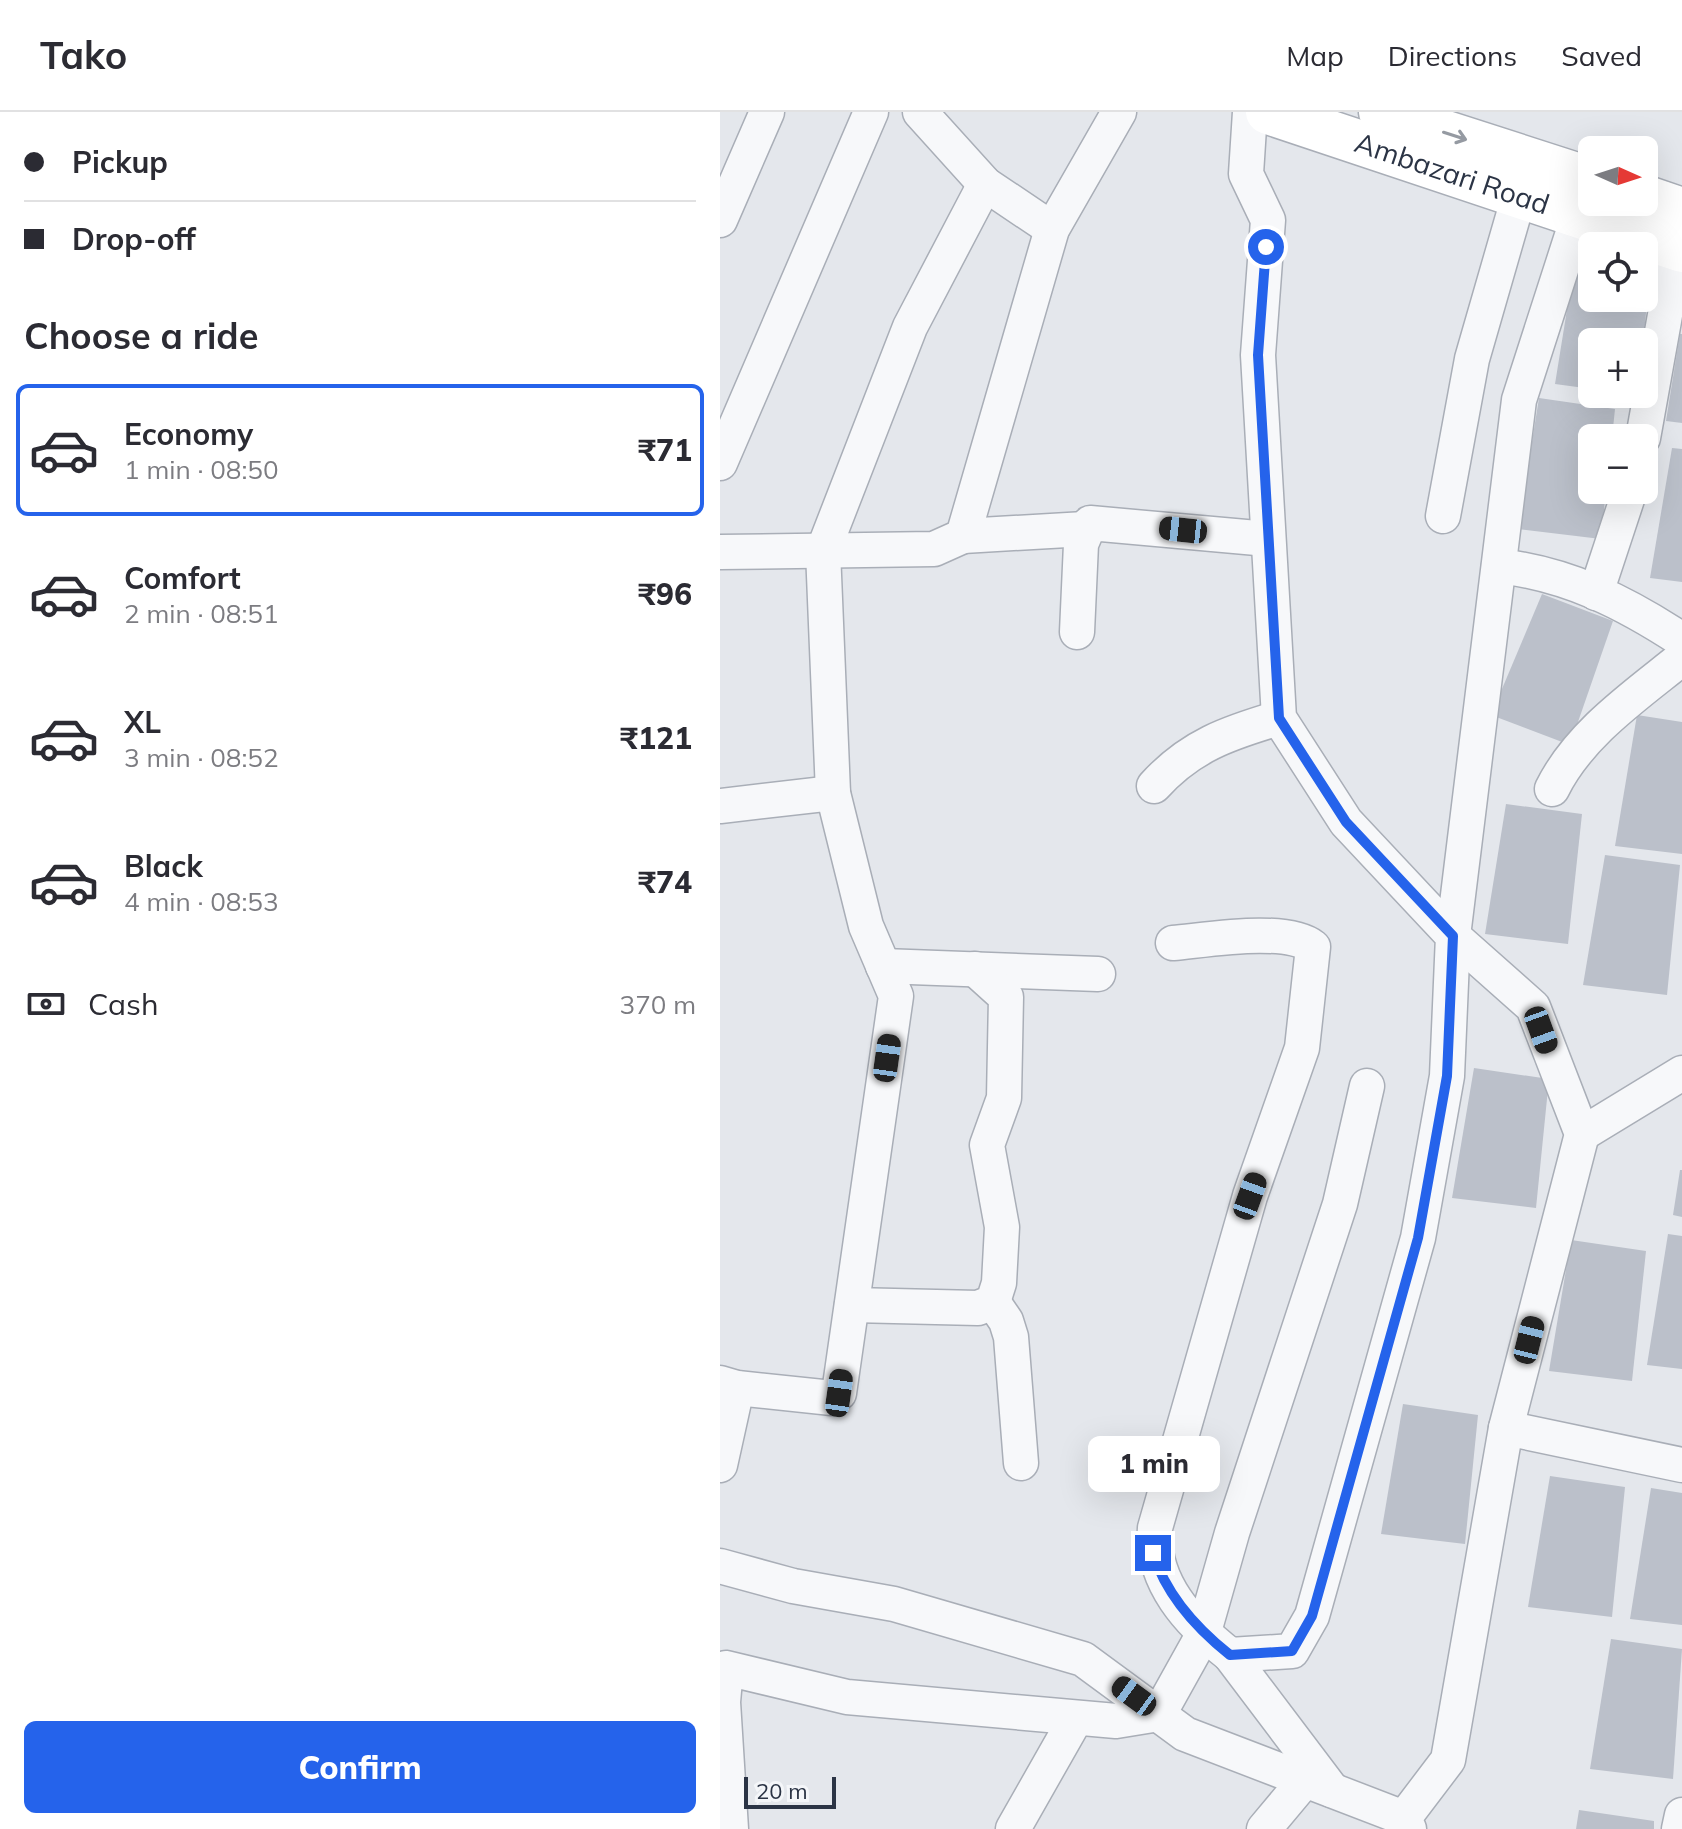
<!DOCTYPE html>
<html lang="en">
<head>
<meta charset="utf-8">
<style>
  body { margin:0; font-family:Mulish,sans-serif; background:#f2f2f3; color:#2b2b33; height:100vh; display:flex; flex-direction:column; font-size:30px; white-space:nowrap }
  * { box-sizing:border-box; margin:0 }
  p { font-size:26px; color:#7c7c81 }
  .icon { flex:none; width:44px; height:44px; fill:none; stroke:currentColor; stroke-width:2; stroke-linecap:round; stroke-linejoin:round }
  .map { position:relative; flex:1; overflow:hidden }
  .sheet { display:flex; flex-direction:column; background:#fff; width:720px }
  .sheet>* { flex:none }
  .hud { display:grid; align-content:center; height:176px; padding:0 24px; background:#fff }
  .needle { width:52px; rotate:93deg }
  .fabs { position:absolute; left:858px; top:24px; display:grid; gap:16px }
  .fabs a { display:grid; place-items:center; width:80px; height:80px; border-radius:12px; background:#fff; box-shadow:0 8px 32px #0002; font-size:40px }
  .scale { position:absolute; left:24px; bottom:20px; width:92px; box-sizing:border-box; padding-left:8px; border:4px solid #2b3445; border-top:0; font-size:22px; line-height:28px; white-space:nowrap; color:#2b3445; -webkit-text-stroke:6px #f4f6f9; paint-order:stroke }
  .end { position:absolute; width:36px; height:36px; margin:-18px; border:10px solid #2563eb; background:#fff; box-shadow:0 0 0 4px #fff }
  .from { border-radius:50% }
  .bubble { position:absolute; height:56px; border-radius:12px; background:#fff; box-shadow:0 8px 32px #0002; font-size:26px; font-weight:800; line-height:56px; text-align:center }
  .car { position:absolute; width:24px; height:48px; margin:-24px -12px; border-radius:10px; box-shadow:0 0 6px 2px #0007; background:linear-gradient(#222 24%,#8ab4d8 0 40%,#222 0 76%,#8ab4d8 0 86%,#222 0) }
  .hud b { display:flex; align-items:center; gap:28px; height:76px; font-size:30px }
  .hud b+b { border-top:2px solid #e1e1e2 }
  .hud i { width:20px; height:20px; background:#2b2b33 }
  ul { padding:0; list-style:none }
  li { display:flex; align-items:center; gap:24px; height:132px; margin:0 16px 12px; padding:0 8px; border:4px solid transparent; border-radius:12px }
  li div { flex:1 }
  li b { display:block; font-size:30px }
  li em { font-style:normal; font-weight:800 }
  li.on { border-color:#2563eb }
  li>.icon { width:72px; height:72px; stroke-width:1.5 }
  h2 { padding:0 24px; font-size:36px; line-height:96px }
  .pay { display:flex; align-items:center; gap:20px; height:88px; padding:0 24px; font-size:30px }
  .pay p { margin-inline-start:auto }
  .cta { display:flex; gap:16px; margin-top:auto; padding:16px 24px }
  .cta a { flex:1; height:92px; border-radius:12px; background:#2563eb; color:#fff; font-size:32px; font-weight:800; line-height:92px; text-align:center }
  header { display:flex; align-items:center; gap:48px; box-sizing:border-box; height:112px; padding:0 40px; background:#fff; border-bottom:2px solid #e1e1e2 }
  header strong { font-size:38px }
  nav { display:flex; gap:44px; margin-inline-start:auto; font-size:28px }
  main { display:flex; flex:1; min-height:0 }
  .map>svg:first-child { display:block }
  .building { fill:#bbc0ca }
  .lines { fill:none; stroke-linecap:round; stroke-linejoin:round }
  .street-casing { stroke:#a9aeb7; stroke-width:37 }
  .secondary-casing { stroke:#a9aeb7; stroke-width:47 }
  .street { stroke:#f7f8fa; stroke-width:34 }
  .secondary { stroke:#fff; stroke-width:44 }
  .oneway { stroke:#959aa2 }
  .route { stroke:#2563eb; stroke-width:10 }
  .labels { text-anchor:middle; stroke-width:7; stroke-linejoin:round; paint-order:stroke }
  .street-label { font-size:28px; fill:#2b3445; stroke:#f4f6f9 }
</style>
</head>
<body>
<header>
<strong>Tako</strong>
<nav><a>Map</a><a>Directions</a><a>Saved</a></nav>
</header>
<main>
<section class="sheet">
<div class="hud">
<b><i class="from"></i>Pickup</b>
<b><i></i>Drop-off</b>
</div>
<h2>Choose a ride</h2>
<ul>
<li class="on"><svg class="icon" aria-label="car" viewBox="0 0 24 24"><path d="M5 17H2v-5l4-1 3-4h7l3 4 3 1v5h-3M9 17h6M6 11h13"/><circle cx="7" cy="17" r="2"/><circle cx="17" cy="17" r="2"/></svg><div><b>Economy</b><p>1 min · 08:50</p></div><em>₹71</em></li>
<li><svg class="icon" aria-label="car" viewBox="0 0 24 24"><path d="M5 17H2v-5l4-1 3-4h7l3 4 3 1v5h-3M9 17h6M6 11h13"/><circle cx="7" cy="17" r="2"/><circle cx="17" cy="17" r="2"/></svg><div><b>Comfort</b><p>2 min · 08:51</p></div><em>₹96</em></li>
<li><svg class="icon" aria-label="car" viewBox="0 0 24 24"><path d="M5 17H2v-5l4-1 3-4h7l3 4 3 1v5h-3M9 17h6M6 11h13"/><circle cx="7" cy="17" r="2"/><circle cx="17" cy="17" r="2"/></svg><div><b>XL</b><p>3 min · 08:52</p></div><em>₹121</em></li>
<li><svg class="icon" aria-label="car" viewBox="0 0 24 24"><path d="M5 17H2v-5l4-1 3-4h7l3 4 3 1v5h-3M9 17h6M6 11h13"/><circle cx="7" cy="17" r="2"/><circle cx="17" cy="17" r="2"/></svg><div><b>Black</b><p>4 min · 08:53</p></div><em>₹74</em></li>
</ul>
<div class="pay"><svg class="icon" aria-label="cash" viewBox="0 0 24 24"><path d="M3 7h18v10H3z"/><circle cx="12" cy="12" r="2"/></svg>Cash<p>370 m</p></div>
<div class="cta"><a>Confirm</a></div>
</section>
<div class="map">
<svg width="962" height="1717" viewBox="0 0 962 1717">
  <rect width="100%" height="100%" fill="#e4e7ec"/>
  <!-- building -->
  <g class="building">
    <path d="M856 142 872 144V186H924V152L931 153 923 230H872V277L835 272Z"/>
    <path d="M960 222H962V311L946 309Z"/>
    <path d="M819 286 895 297 892 326H872V378H886L881 427 798 417Z"/>
    <path d="M952 336 962 337V470L930 466Z"/>
    <path d="M822 482 893 509 850 633 771 603Z"/>
    <path d="M917 603 962 610V742L895 734Z"/>
    <path d="M786 692 862 702 848 832 765 822Z"/>
    <path d="M885 743 960 753 947 883 863 873Z"/>
    <path d="M754 956 829 967 816 1096 732 1086Z"/>
    <path d="M960 1058H962V1105L953 1103Z"/>
    <path d="M948 1122 962 1124V1257L927 1253Z"/>
    <path d="M851 1128 926 1139 912 1269 829 1259Z"/>
    <path d="M683 1292 758 1303 745 1432 661 1422Z"/>
    <path d="M830 1364 905 1375 892 1505 808 1495Z"/>
    <path d="M931 1376 962 1381V1513L910 1507Z"/>
    <path d="M891 1527 962 1537 953 1667 870 1657Z"/>
    <path d="M859 1698 934 1709V1717H856Z"/>
  </g>
  <g class="lines">
    <defs>
      <g id="street">
        <path d="M200 0 265 72 332 117"/>
        <path d="M0 108 47 0"/>
        <path d="M923 326 957 136"/>
        <path d="M0 351 151 0"/>
        <path d="M723 404 752 247 799 84"/>
        <path d="M243 424 365 417"/>
        <path d="M0 440 214 437 243 424 332 117 399 0"/>
        <path d="M779 454C848 462 904 490 962 528"/>
        <path d="M876 481 910 378"/>
        <path d="M357 520 361 432 370 411 548 427"/>
        <path d="M434 674C470 634 508 621 559 606"/>
        <path d="M832 677C859 622 915 584 962 546"/>
        <path d="M0 694 113 681"/>
        <path d="M453 831C487 828 566 814 593 835L582 936 530 1084 435 1416C431 1470 469 1511 510 1543L572 1539 592 1504 698 1126 727 964 733 824 626 710 559 606 538 243 548 108 526 62 530 0"/>
        <path d="M163 854 378 862"/>
        <path d="M862 1022 962 961"/>
        <path d="M273 1190 286 1209 291 1225 301 1351"/>
        <path d="M132 1193 258 1196 273 1190 279 1171 282 1115 267 1033 284 986 286 885 255 857"/>
        <path d="M0 1271 17 1276 112 1286 119 1281 176 884 146 814 113 681 103 439 190 215 265 72"/>
        <path d="M786 1316 962 1353"/>
        <path d="M0 1353 17 1276"/>
        <path d="M0 1454 73 1474 174 1492 363 1547 465 1622 684 1706"/>
        <path d="M510 1543 612 1678"/>
        <path d="M11 1717 3 1590 6 1556 127 1585 396 1609 439 1602 483 1523 512 1421 620 1092 647 974"/>
        <path d="M293 1717 356 1606"/>
        <path d="M544 1717 585 1668"/>
        <path d="M689 1717 684 1706 728 1648 786 1316 862 1022 813 895 733 824 799 288 858 105"/>
        <path d="M959 1717 962 1703"/>
      </g>
      <g id="secondary">
        <path id="s1" d="M548 0 962 138"/>
        <path d="M661 0 872 68"/>
        <path d="M924 85 962 98"/>
      </g>
    </defs>
    <!-- street casing -->
    <use href="#street" class="street-casing"/>
    <!-- secondary casing -->
    <use href="#secondary" class="secondary-casing"/>
    <!-- street -->
    <use href="#street" class="street"/>
    <!-- secondary -->
    <use href="#secondary" class="secondary"/>
  </g>
  <!-- one-way arrows -->
  <defs><path id="oneway-shaft" d="M-6 0H5M1.5-3L5.5 0L1.5 3" fill="none" stroke-width="1.6" stroke-linecap="round" stroke-linejoin="round" transform="scale(2)"/></defs>
  <use class="oneway" href="#oneway-shaft" transform="translate(735 24) rotate(18)"/>
  <g class="lines">
    <!-- route -->
    <path class="route" d="M433 1441C446 1483 476 1516 510 1543L572 1539 592 1504 698 1126 727 964 733 824 626 710 559 606 538 243 546 135"/>
  </g>
  <g class="labels">
    <!-- street labels -->
    <g class="street-label">
      <text dy="10" stroke="none"><textPath href="#s1" startOffset="194">Ambazari Road</textPath></text>
    </g>
  </g>
</svg>
<div class="fabs">
<a><svg class="needle" viewBox="-14 -14 28 28"><path d="M0-13l5 13h-10z" fill="#e53935"/><path d="M0 13l5-13h-10z" fill="#7c7c81"/></svg></a>
<a><svg class="icon" aria-label="locate" viewBox="0 0 24 24"><circle cx="12" cy="12" r="6"/><path d="M12 2v4M12 18v4M2 12h4M18 12h4"/></svg></a>
<a>+</a>
<a>−</a>
</div>
<div class="scale">20 m</div>
<i class="end from" style="left:546px;top:135px"></i>
<i class="end" style="left:433px;top:1441px"></i>
<div class="bubble" style="left:368px;top:1324px;width:132px">1 min</div>
<i class="car" style="left:463px;top:418px;rotate:276deg"></i>
<i class="car" style="left:821px;top:918px;rotate:160deg"></i>
<i class="car" style="left:167px;top:946px;rotate:8deg"></i>
<i class="car" style="left:530px;top:1084px;rotate:20deg"></i>
<i class="car" style="left:809px;top:1228px;rotate:14deg"></i>
<i class="car" style="left:119px;top:1281px;rotate:8deg"></i>
<i class="car" style="left:414px;top:1584px;rotate:306deg"></i>
</div>
</main>
</body>
</html>
